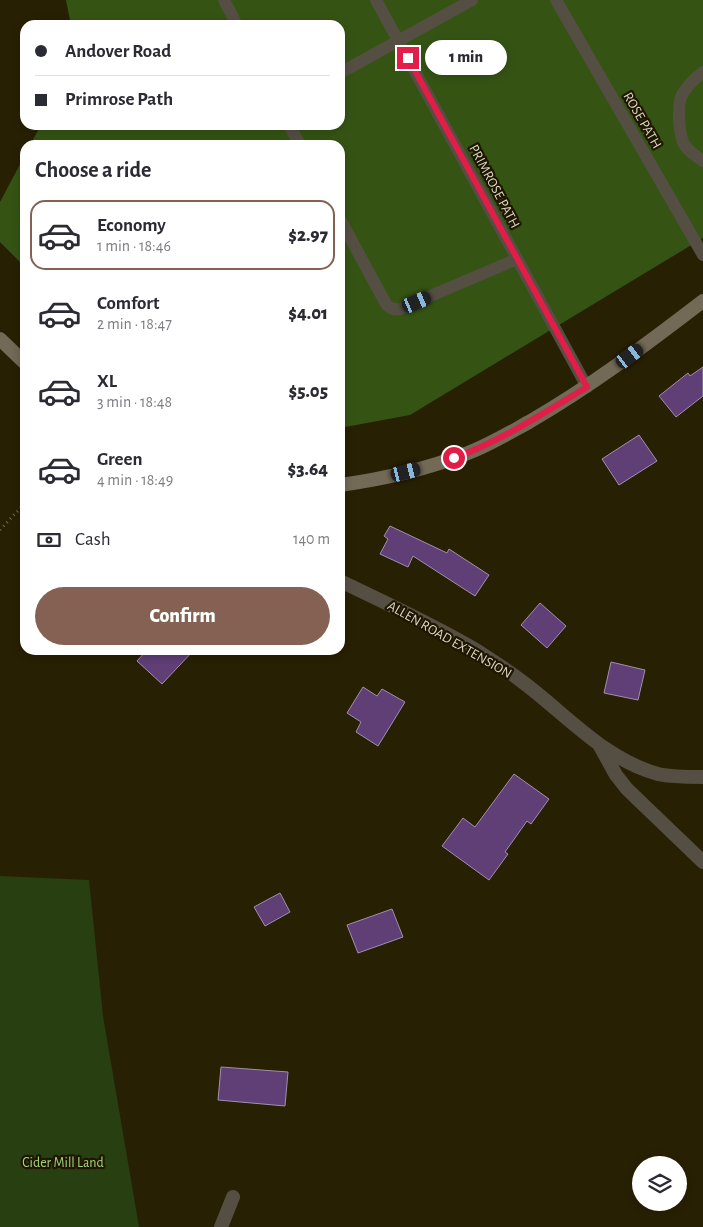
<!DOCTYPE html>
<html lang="en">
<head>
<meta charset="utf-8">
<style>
  body { margin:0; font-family:"Alegreya Sans",sans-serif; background:#f7f7f7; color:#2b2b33; height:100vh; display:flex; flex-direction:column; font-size:19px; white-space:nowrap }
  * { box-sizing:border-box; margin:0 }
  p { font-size:16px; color:#7c7c81 }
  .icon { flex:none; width:28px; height:28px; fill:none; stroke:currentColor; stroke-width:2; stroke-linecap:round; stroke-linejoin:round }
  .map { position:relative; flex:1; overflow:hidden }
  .drawer { position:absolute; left:20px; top:140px; width:325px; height:515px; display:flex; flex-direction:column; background:#fff; border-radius:15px; box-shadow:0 2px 8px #0003 }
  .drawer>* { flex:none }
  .banner { position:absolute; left:20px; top:20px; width:325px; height:110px; border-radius:15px; box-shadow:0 2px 8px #0003; display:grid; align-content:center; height:110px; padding:0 15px; background:#fff }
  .fabs { position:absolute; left:632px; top:1156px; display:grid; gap:10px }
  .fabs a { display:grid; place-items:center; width:55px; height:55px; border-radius:50%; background:#fff; box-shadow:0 2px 8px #0003; font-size:25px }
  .end { position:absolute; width:22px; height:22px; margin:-11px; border:6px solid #e11d48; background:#fff; box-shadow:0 0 0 2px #fff }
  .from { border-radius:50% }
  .bubble { position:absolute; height:35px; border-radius:18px; background:#fff; box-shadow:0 2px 8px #0003; font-size:16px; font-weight:800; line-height:35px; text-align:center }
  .car { position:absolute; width:15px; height:30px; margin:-15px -8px; border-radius:6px; box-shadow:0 0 4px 1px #0007; background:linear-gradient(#222 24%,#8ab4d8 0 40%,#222 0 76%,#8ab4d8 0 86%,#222 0) }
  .banner b { display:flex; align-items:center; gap:18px; height:48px; font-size:19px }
  .banner b+b { border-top:1px solid #e1e1e2 }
  .banner i { width:12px; height:12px; background:#2b2b33 }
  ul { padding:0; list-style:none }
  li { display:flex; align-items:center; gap:15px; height:70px; margin:0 10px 8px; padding:0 5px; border:2px solid transparent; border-radius:15px }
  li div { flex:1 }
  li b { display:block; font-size:19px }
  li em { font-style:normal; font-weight:800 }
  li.current { border-color:#846152 }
  li>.icon { width:45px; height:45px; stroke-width:1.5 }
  h2 { padding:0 15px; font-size:22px; line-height:60px }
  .pay { display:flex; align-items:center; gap:12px; height:55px; padding:0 15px; font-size:19px }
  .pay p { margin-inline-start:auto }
  .button { display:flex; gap:10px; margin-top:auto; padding:10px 15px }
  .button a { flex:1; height:58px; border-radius:30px; background:#846152; color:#fff; font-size:20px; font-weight:800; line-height:58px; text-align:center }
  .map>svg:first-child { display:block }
  .green { fill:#283f12 }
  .forest { fill:#355414 }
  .building { fill:#603e76; stroke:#a090ad }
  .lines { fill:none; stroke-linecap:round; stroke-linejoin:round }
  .path { stroke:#716a52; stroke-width:3; stroke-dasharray:1 4; stroke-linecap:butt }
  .service { stroke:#554f43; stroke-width:12 }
  .minor { stroke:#554f43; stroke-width:14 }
  .tertiary { stroke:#554f43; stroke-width:14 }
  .secondary { stroke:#726956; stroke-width:14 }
  .route { stroke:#e11d48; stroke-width:6 }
  .labels { text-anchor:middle; stroke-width:4.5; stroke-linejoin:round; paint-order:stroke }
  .street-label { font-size:14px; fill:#dad5c4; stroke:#1f1600 }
  .park-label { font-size:14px; fill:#a4d47b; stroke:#1f1600 }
</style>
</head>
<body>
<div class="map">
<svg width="703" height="1227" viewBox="0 0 703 1227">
  <rect width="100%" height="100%" fill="#282003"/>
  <!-- green -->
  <path class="green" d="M0 876 89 880 103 1016 139 1227H0Z"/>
  <!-- forest -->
  <g class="forest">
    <path d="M66 0H703V238L410 415 340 428V145H30L41 125H340V25H71Z"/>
    <path d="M25 155V267L0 242V202Z"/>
  </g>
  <!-- building -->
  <g class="building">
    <path d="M703 367V396L676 417 659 396 688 373 690 376Z"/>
    <path d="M639 435 657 461 619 485 602 459Z"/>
    <path d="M390 526 447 553 449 549 489 575 475 596 413 556 408 567 380 554 388 539 384 536Z"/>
    <path d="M540 603 566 626 547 648 521 625Z"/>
    <path d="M147 650H194L162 684 137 661Z"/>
    <path d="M611 662 645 670 638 700 604 693Z"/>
    <path d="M363 687 377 696 382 689 405 702 378 746 356 732 361 722 347 713Z"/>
    <path d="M514 774 549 799 531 824 527 821 505 852 508 854 489 880 442 846 463 818 475 827Z"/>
    <path d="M280 893 290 912 265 926 254 907Z"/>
    <path d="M392 909 403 937 358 953 347 925Z"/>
    <path d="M221 1067 288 1072 285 1106 218 1100Z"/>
  </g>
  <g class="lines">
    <!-- path -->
    <path class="path" d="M0 530 25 503"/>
    <!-- service -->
    <g class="service">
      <path d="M224 0 237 25"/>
      <path d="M376 0 587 387"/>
      <path d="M556 0 703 255"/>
      <path d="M703 72C694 79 687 86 682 95 677 104 679 132 683 142 686 150 696 156 703 161"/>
      <path d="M340 73 472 0"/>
      <path d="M289 125 300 145"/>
      <path d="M340 219 386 304C390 308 393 310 400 309L517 259"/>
    </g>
    <!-- minor -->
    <path class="minor" d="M221 1227 233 1197"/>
    <!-- tertiary -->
    <g class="tertiary">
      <path d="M340 581C386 603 432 624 476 650 491 660 506 669 520 680 564 712 603 759 658 774 672 777 688 777 703 777"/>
      <path d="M600 746 616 775 627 789 703 862"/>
    </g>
    <!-- secondary -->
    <g class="secondary">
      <path d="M0 339 25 363"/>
      <path d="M340 485C384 479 427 469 468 453 489 445 509 433 529 422 591 386 647 344 703 301"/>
    </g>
  </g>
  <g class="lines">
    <!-- route -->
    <path class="route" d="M408 58 587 387C544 413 501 441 454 458"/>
  </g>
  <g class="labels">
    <!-- street labels -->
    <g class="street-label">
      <text transform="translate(643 120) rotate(60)" y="5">ROSE PATH</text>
      <text transform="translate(495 186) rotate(62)" y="5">PRIMROSE PATH</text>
      <text transform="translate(450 639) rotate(30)" y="5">ALLEN ROAD EXTENSION</text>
    </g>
    <!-- park labels -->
    <g class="park-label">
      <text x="63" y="1167">Cider Mill Land</text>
    </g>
  </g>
</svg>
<div class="fabs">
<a><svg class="icon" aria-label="layers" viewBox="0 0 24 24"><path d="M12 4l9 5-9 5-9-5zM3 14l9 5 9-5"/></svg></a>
</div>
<i class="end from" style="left:454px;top:458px"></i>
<i class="end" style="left:408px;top:58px"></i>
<div class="bubble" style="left:425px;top:40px;width:82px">1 min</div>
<i class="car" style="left:417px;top:302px;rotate:67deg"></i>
<i class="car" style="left:630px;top:356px;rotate:53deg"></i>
<i class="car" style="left:406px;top:472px;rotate:76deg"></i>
<div class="banner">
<b><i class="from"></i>Andover Road</b>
<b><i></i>Primrose Path</b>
</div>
<section class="drawer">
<h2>Choose a ride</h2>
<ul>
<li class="current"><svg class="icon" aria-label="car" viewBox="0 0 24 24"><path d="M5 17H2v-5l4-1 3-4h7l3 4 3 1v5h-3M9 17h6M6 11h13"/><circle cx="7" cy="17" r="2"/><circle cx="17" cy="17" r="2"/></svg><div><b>Economy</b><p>1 min · 18:46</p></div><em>$2.97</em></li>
<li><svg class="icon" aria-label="car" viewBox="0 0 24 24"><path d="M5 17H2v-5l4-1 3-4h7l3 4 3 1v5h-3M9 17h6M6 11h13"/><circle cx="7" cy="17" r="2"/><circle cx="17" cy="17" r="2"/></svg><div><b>Comfort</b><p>2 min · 18:47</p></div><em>$4.01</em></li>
<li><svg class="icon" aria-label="car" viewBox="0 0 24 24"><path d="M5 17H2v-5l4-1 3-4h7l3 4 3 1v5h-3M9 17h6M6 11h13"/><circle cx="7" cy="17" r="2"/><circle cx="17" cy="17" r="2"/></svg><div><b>XL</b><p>3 min · 18:48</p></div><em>$5.05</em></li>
<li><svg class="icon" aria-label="car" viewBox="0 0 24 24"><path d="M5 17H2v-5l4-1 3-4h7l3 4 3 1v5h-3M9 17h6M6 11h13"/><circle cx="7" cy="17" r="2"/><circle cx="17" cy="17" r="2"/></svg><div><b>Green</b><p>4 min · 18:49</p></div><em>$3.64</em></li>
</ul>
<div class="pay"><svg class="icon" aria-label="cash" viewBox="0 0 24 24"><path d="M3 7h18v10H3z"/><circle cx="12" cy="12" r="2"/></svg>Cash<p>140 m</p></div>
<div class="button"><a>Confirm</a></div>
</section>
</div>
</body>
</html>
